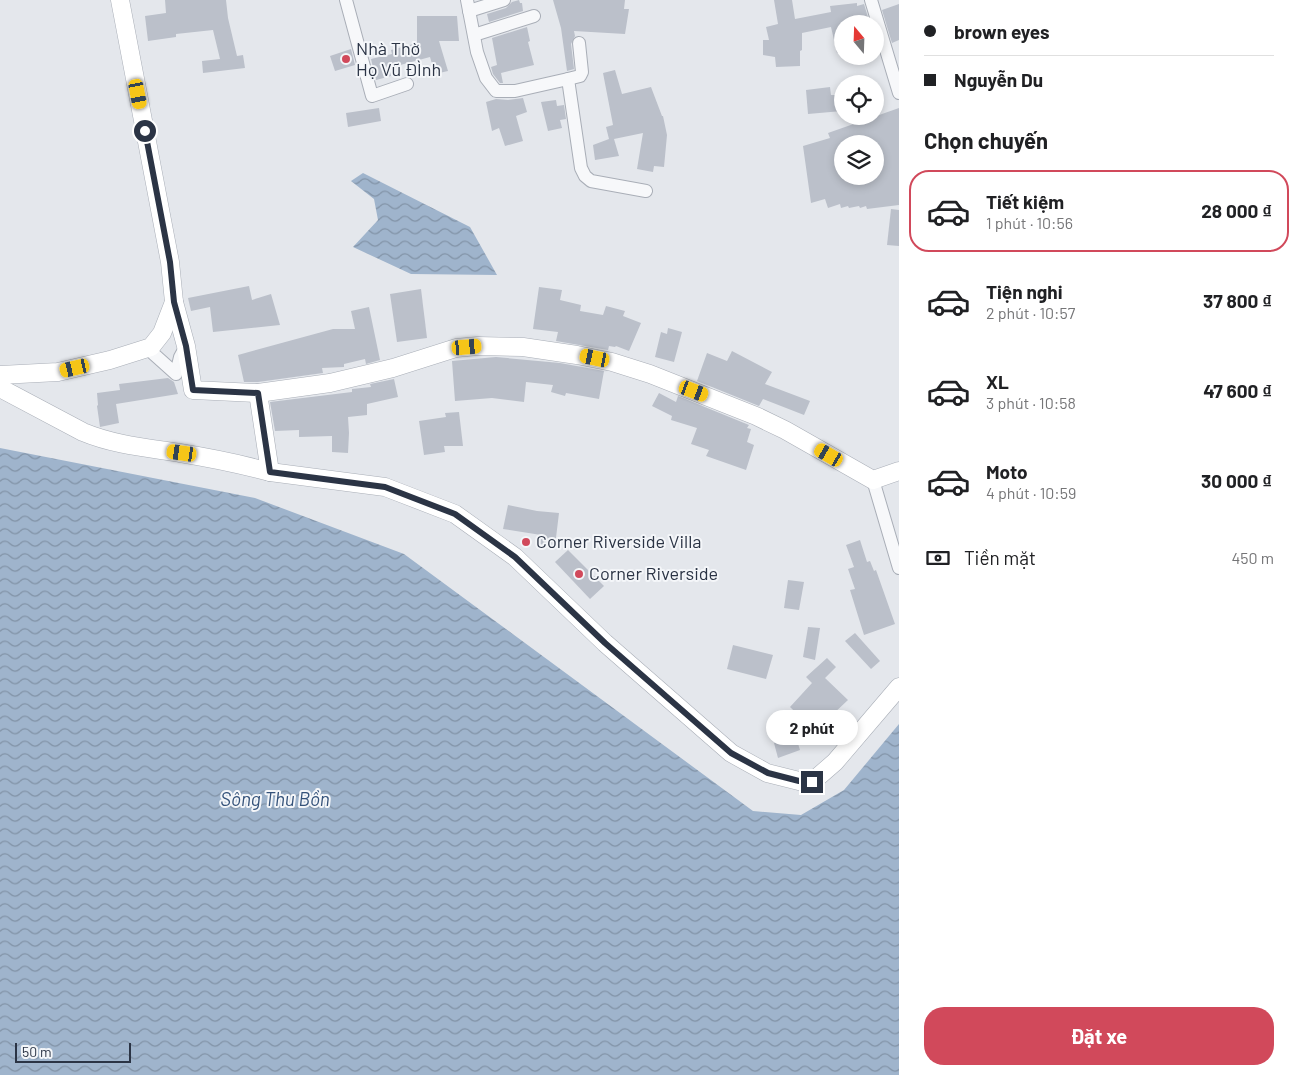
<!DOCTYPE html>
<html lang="vi">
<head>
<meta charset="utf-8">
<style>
  body { margin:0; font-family:Barlow,sans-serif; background:#f2f2f2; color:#202124; height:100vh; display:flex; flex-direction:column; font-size:19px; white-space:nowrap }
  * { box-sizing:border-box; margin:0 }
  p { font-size:16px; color:#757577 }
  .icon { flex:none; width:28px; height:28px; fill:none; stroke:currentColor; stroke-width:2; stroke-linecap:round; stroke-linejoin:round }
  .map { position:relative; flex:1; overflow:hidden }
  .side { display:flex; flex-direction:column; background:#fff; width:400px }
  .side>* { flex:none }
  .guide { display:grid; align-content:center; height:110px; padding:0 25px; background:#fff }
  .needle { width:32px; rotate:341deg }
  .controls { position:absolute; left:834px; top:15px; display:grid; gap:10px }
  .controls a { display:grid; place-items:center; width:50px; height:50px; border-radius:50%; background:#fff; box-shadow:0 2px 8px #0003; font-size:25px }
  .scale { position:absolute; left:15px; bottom:12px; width:116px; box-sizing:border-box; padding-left:5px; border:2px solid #2b3445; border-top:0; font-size:14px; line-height:18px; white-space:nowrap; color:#2b3445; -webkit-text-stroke:4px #f4f6f9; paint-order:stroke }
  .end { position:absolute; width:22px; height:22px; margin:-11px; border:6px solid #2b3445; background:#fff; box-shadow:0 0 0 2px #fff }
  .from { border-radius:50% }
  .bubble { position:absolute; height:35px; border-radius:18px; background:#fff; box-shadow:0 2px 8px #0003; font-size:16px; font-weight:700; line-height:35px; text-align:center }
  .car { position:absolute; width:15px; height:30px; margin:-15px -8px; border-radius:6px; box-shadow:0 0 4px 1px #0007; background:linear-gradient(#f5c518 24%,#345 0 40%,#f5c518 0 76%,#345 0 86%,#f5c518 0) }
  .guide b { display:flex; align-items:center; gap:18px; height:48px; font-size:19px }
  .guide b+b { border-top:1px solid #e0e0e0 }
  .guide i { width:12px; height:12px; background:#202124 }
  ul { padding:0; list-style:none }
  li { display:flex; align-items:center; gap:15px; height:82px; margin:0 10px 8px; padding:0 15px; border:2px solid transparent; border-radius:20px }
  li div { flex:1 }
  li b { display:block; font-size:19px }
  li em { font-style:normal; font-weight:700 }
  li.current { border-color:#d1495b }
  li>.icon { width:45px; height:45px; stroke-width:1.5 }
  h2 { padding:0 25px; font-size:22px; line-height:60px }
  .pay { display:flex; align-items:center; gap:12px; height:55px; padding:0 25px; font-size:19px }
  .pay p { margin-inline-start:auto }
  .cta { display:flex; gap:10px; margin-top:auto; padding:10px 25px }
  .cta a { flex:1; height:58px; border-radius:20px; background:#d1495b; color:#fff; font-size:20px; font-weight:700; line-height:58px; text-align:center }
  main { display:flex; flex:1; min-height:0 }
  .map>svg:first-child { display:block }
  .water { fill:url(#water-waves) }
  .building { fill:#bbc0ca; fill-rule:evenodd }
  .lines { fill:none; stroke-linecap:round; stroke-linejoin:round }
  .street-casing { stroke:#a9aeb7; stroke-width:14 }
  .secondary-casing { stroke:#a9aeb7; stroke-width:19 }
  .street { stroke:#f7f8fa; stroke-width:12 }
  .secondary { stroke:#fff; stroke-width:18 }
  .route { stroke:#2b3445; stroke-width:6 }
  .poi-dot { fill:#d1495b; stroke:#f4f6f9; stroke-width:2 }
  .labels { text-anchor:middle; stroke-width:4; stroke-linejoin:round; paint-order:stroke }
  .poi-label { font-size:18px; fill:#2b3445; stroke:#f4f6f9; text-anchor:start }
  .water-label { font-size:19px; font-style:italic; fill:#34527a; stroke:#f4f6f9 }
</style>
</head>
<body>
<main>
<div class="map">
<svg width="899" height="1075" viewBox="0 0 899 1075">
  <defs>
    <pattern id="water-waves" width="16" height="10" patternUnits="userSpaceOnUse" patternTransform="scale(1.25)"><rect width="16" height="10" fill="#9fb4cc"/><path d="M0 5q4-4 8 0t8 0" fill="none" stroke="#8293a7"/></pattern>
  </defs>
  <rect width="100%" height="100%" fill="#e4e7ec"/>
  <!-- water -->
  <g class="water">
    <path d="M363 173 470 227 497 275 411 274 353 247 378 220 374 199 351 181Z"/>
    <path d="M0 448 255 498 404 554 753 811 801 815 844 790 899 724V1075H0Z"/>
  </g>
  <!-- building -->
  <g class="building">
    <path d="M165 0H226L228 18 237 56 243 55 245 68 203 73 202 61 220 59 213 30 176 34V37L148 41 145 16 166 13Z"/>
    <path d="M519 0 520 3H522L523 11 489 22 487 14 506 8 512 2Z"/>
    <path d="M553 0H625L624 9H629L625 34 574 31 575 36 571 44 574 69 567 71 561 28Z"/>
    <path d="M774 0H792L795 19 831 12 830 6 857 3V6L864 4 870 24H842V52L837 53 831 27 802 33V50L800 51V66L776 67 775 57 763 55V40H769L766 27 778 24Z"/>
    <path d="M899 4V40L892 43 882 10Z"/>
    <path d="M417 16H457L459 41H439L448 71 435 74 430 57 389 68 391 76 376 80 371 59 392 54 391 50 417 43Z"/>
    <path d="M527 27 530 41 528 42 534 65 501 73 503 83H500L493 74 491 67 497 65 492 38Z"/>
    <path d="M351 49 355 65 335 71 330 56Z"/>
    <path d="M615 70 622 94 651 87 662 116H663L667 135 664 167 654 166 653 172 637 169 643 133 614 139 619 156 595 160 593 145 609 139 606 127 613 125 603 73Z"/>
    <path d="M830 87 831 95H841L840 98H842V111L808 114 806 90Z"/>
    <path d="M523 98 527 112 516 116 523 141 505 146 499 128 492 131 486 102 496 99 508 100Z"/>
    <path d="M556 100 557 106 564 105 566 119 560 120 562 128 548 131 541 102Z"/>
    <path d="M379 108 381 121 348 127 346 113Z"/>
    <path d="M899 108V205L867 209 866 206 860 208 859 206 849 208 848 206 841 208 840 204 828 208 825 199 811 203 803 146 830 138 828 133ZM842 144H875V176H850L842 179Z"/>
    <path d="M891 209 899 210V246L887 245Z"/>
    <path d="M249 286 252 300 271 294 280 325 213 332 210 307 191 311 188 298Z"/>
    <path d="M539 287 562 290 560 300 581 305 580 311 603 315 606 306 625 311 623 316 641 323 629 351 616 346 615 347 609 346 608 350 556 341 558 332 533 329Z"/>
    <path d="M421 289 427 338 397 342 390 294Z"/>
    <path d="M369 307 380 360 366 364 365 359 344 364V367L322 368 323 373 258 382H244L238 355 333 329H355L351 311Z"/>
    <path d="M668 328 682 332 674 362 655 357 661 332 667 334Z"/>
    <path d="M732 351 772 372 765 384 810 401 804 415 763 399 759 406 697 381 707 353 727 361Z"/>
    <path d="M496 357 560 363 604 371 599 399 566 393 565 396 551 392 553 385 526 382 524 402 492 398 455 401 452 361Z"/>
    <path d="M168 378 174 382 178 394 116 404 119 423 100 427 97 406 98 405 97 393 120 390 119 384Z"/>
    <path d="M394 379 398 397 367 404V415L348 417 349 433 348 453 332 452V436L299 437V430L275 431 270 402 352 392V389L371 387 370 384Z"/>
    <path d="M659 393 676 402 678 396 749 425 747 428 751 429 747 442 754 445 746 470 706 456 709 450 691 444 697 428 671 420 672 416 652 406Z"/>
    <path d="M459 412 463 446H444L445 452 424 455 419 421 446 417 445 413Z"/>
    <path d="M508 505 537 511 559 513 555 546 540 544 541 535 503 529Z"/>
    <path d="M860 540 867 562 870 561 874 571 876 570 895 624 864 635 850 590 855 589 848 569 854 567 846 545Z"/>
    <path d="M568 550 604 586 590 599 555 562Z"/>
    <path d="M788 580 804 582 799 610 784 608Z"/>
    <path d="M808 627 820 628 815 660 803 657Z"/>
    <path d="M855 633 880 661 871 669 845 641Z"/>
    <path d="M733 645 773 655 766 679 727 669Z"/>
    <path d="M827 658 836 667 825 678 848 700 815 731 790 707 812 683 806 677Z"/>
    <path d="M796 737 800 750 778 758 774 743Z"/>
  </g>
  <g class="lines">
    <defs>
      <g id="street">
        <path d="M346 0 372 96 407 84"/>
        <path d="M467 0 477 52 486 78 496 91H515L568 79 581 168 585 176 591 181 646 191"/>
        <path d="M871 0 899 93"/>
        <path d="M469 11 504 0"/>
        <path d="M474 35 534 16"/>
        <path d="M568 79 580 76 582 72 579 43"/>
        <path d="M147 348 176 374 180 357 186 346"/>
        <path d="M873 480 899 568"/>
      </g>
      <g id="secondary">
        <path d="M120 0 170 262 174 302 186 346 193 390 258 393 270 472 385 487 455 514 515 557 605 643 731 753 767 773 799 781 812 782 835 762 899 687"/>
        <path d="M0 375 58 372 110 360 151 347 162 333 174 302"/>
        <path d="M0 388 83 432C114 445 148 448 180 453 211 458 240 464 270 472"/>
        <path d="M258 393 330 383 393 368 456 348 478 346 523 347 577 355 612 362 650 374 756 416 785 430 873 480 899 471"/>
      </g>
    </defs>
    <!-- street casing -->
    <use href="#street" class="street-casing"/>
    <!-- secondary casing -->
    <use href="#secondary" class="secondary-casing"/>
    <!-- street -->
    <use href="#street" class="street"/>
    <!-- secondary -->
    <use href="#secondary" class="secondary"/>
  </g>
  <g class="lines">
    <!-- route -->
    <path class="route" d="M145 131 170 262 174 302 186 346 193 390 258 393 270 472 385 487 455 514 515 557 605 643 731 753 768 773 799 781 812 782"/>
  </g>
  <!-- markers -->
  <g class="poi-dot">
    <circle cx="346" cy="59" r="5"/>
    <circle cx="526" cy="542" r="5"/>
    <circle cx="579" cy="574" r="5"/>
  </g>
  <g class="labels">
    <!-- poi labels -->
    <g class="poi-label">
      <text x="356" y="55">Nhà Thờ<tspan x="356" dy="21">Họ Vũ ĐÌnh</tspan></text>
      <text x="536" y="548">Corner Riverside Villa</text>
      <text x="589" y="580">Corner Riverside</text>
    </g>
    <!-- water labels -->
    <g class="water-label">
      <text x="275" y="806">Sông Thu Bồn</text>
    </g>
  </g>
</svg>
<div class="controls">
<a><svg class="needle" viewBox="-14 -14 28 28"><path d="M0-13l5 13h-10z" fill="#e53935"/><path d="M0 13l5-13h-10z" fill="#757577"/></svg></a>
<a><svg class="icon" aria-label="locate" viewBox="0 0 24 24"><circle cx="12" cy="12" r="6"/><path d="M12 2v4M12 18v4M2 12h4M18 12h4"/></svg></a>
<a><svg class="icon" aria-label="layers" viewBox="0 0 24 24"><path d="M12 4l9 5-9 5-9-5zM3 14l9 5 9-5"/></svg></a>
</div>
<div class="scale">50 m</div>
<i class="end from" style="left:145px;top:131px"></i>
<i class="end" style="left:812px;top:782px"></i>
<div class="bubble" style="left:766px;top:710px;width:92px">2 phút</div>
<i class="car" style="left:138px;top:94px;rotate:169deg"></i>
<i class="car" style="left:467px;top:347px;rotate:85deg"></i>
<i class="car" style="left:595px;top:358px;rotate:282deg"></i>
<i class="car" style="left:75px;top:368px;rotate:257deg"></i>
<i class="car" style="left:694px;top:391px;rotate:111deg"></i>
<i class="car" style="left:182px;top:453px;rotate:278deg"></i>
<i class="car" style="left:829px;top:455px;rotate:300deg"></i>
</div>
<section class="side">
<div class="guide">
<b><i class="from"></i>brown eyes</b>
<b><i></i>Nguyễn Du</b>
</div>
<h2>Chọn chuyến</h2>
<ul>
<li class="current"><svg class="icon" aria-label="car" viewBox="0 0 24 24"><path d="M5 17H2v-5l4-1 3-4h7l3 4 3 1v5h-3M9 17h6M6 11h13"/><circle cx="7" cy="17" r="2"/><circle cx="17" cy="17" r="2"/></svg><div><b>Tiết kiệm</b><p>1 phút · 10:56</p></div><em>28 000 ₫</em></li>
<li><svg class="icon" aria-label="car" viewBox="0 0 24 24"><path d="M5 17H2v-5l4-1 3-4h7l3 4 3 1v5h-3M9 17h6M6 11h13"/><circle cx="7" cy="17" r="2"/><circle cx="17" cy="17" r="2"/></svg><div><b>Tiện nghi</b><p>2 phút · 10:57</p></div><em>37 800 ₫</em></li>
<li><svg class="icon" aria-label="car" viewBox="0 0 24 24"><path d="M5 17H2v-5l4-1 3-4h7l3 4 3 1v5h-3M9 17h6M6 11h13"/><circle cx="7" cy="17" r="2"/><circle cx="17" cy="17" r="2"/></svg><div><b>XL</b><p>3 phút · 10:58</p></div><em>47 600 ₫</em></li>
<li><svg class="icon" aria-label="car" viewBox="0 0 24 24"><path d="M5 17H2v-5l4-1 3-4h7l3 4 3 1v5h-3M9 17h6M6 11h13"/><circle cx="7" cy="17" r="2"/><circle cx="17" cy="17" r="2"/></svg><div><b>Moto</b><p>4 phút · 10:59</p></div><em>30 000 ₫</em></li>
</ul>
<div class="pay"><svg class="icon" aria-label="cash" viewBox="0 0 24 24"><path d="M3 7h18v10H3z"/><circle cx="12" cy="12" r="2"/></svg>Tiền mặt<p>450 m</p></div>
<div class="cta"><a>Đặt xe</a></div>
</section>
</main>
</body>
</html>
